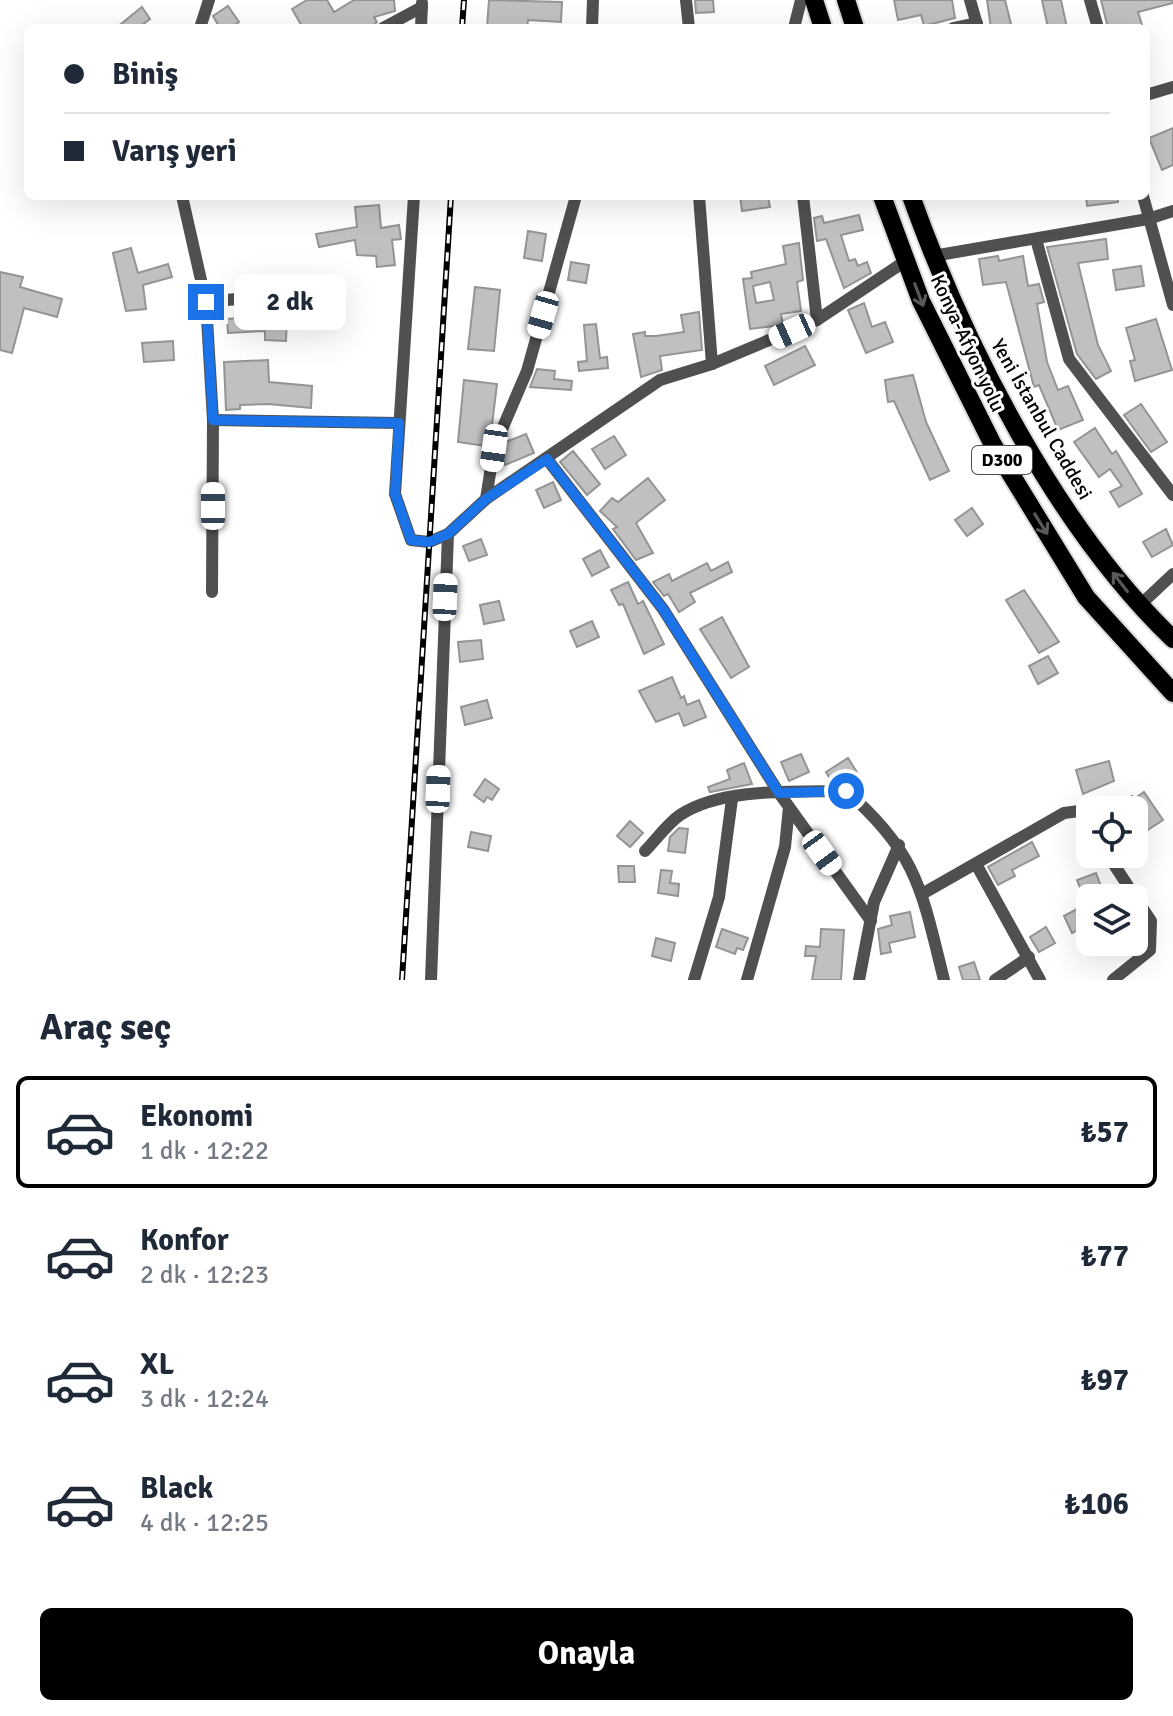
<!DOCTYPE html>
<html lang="tr">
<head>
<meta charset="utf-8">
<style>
  body { margin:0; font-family:Signika,sans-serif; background:#f6f6f7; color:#1f2937; height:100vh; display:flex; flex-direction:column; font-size:30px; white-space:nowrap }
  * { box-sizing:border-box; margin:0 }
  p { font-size:26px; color:#747a83 }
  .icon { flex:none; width:44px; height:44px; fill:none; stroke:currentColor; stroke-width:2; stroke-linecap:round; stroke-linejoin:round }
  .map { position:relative; height:980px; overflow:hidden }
  .drawer { display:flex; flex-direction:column; background:#fff; flex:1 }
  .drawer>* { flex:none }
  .banner { position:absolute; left:24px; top:24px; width:1126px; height:176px; border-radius:12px; box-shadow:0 8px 32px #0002; display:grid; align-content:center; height:176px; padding:0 40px; background:#fff }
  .buttons { position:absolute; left:1076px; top:796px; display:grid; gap:16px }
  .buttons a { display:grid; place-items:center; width:72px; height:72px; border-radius:12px; background:#fff; box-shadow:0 8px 32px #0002; font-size:40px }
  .end { position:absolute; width:36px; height:36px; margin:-18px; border:10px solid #1a73e8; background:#fff; box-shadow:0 0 0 4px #fff }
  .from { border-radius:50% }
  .bubble { position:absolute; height:56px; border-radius:12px; background:#fff; box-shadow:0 8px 32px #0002; font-size:26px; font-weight:700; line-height:56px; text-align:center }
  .car { position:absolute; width:24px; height:48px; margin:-24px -12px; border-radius:10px; box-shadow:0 0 6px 2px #0007; background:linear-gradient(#fff 24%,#345 0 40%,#fff 0 76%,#345 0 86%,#fff 0) }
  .banner b { display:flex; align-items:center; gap:28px; height:76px; font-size:30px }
  .banner b+b { border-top:2px solid #e0e1e3 }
  .banner i { width:20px; height:20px; background:#1f2937 }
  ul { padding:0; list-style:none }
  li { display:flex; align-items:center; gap:24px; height:112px; margin:0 16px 12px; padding:0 24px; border:4px solid transparent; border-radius:12px }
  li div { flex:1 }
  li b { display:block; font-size:30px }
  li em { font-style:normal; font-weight:700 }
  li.current { border-color:#000 }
  li>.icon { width:72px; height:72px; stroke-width:1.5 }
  h2 { padding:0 40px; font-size:36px; line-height:96px }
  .button { display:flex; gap:16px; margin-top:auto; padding:16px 40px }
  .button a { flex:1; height:92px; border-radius:12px; background:#000; color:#fff; font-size:32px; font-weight:700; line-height:92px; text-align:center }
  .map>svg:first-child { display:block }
  .building { fill:#c0c0c0; stroke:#949494; stroke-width:2; fill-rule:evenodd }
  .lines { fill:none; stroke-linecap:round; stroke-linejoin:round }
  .highway-casing { stroke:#dbdbdb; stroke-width:22 }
  .minor { stroke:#505050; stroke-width:12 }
  .highway { stroke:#000; stroke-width:18 }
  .rail-casing { stroke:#000; stroke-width:6 }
  .rail { stroke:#fff; stroke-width:3; stroke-dasharray:9; stroke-linecap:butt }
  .oneway { stroke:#595959 }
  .route { stroke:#1a73e8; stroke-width:10 }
  .labels { text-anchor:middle; stroke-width:6; stroke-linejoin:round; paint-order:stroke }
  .shield { fill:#fff; stroke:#4c4c4c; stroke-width:2 }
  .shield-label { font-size:18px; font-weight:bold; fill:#000 }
  .street-label { font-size:20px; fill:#000; stroke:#fff }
</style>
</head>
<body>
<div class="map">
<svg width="1173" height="980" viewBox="0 0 1173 980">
  <rect width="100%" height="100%" fill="#fff"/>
  <!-- building -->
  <g class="building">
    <path d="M307 0H327L334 12 354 0H394L395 11 374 17 377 22 370 28H303L292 9Z"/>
    <path d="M489 0 562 2 561 22 528 20 527 28H487Z"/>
    <path d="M695 0H713L714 12 696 13Z"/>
    <path d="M894 0H952L955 18 924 26 921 15 898 20Z"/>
    <path d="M987 0H1005L1012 28H991Z"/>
    <path d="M1042 0H1061L1067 28H1048Z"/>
    <path d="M1101 0H1173V3L1138 12 1143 28H1108Z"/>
    <path d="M228 6 239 22 231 28H220L213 16Z"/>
    <path d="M142 7 150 19 138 28H116Z"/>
    <path d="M1173 128V165L1162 170 1149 138Z"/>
    <path d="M740 196H768L770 207 742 211Z"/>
    <path d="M1086 196H1118V202L1087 206Z"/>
    <path d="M379 205 381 228 399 225 401 239 392 240 395 265 377 267 376 256 357 255 355 240 319 247 316 234 357 227 355 207Z"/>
    <path d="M859 215 863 230 841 235 849 261 855 259 858 266 867 262 871 273 844 288 826 239 817 241 814 218 822 216 824 223Z"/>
    <path d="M528 231 546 234 542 261 524 258Z"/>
    <path d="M1106 239 1108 259 1078 263 1098 345 1111 371 1096 379 1077 354 1047 247Z"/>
    <path d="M799 243 803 280 797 282 801 311 781 314 783 325 750 329 743 279 752 278 751 272 786 264 783 246ZM770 282 774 300 756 303 753 286Z"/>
    <path d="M131 248 138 273 168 264 172 277 143 285 146 309 126 311 113 253Z"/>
    <path d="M998 256 999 261 1023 256 1028 286 1039 284 1044 302 1037 304 1047 362 1058 390 1068 386 1083 420 1058 430 1039 385 1034 387 1006 282 983 285 979 259Z"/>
    <path d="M571 262 589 265 586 283 568 280Z"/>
    <path d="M1141 266 1144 286 1116 290 1113 270Z"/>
    <path d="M0 272 23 277 20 287 62 299 57 317 24 308 12 353 0 350Z"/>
    <path d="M475 287 500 290 494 351 468 349Z"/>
    <path d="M864 303 872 327 885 322 893 342 866 353 848 310Z"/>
    <path d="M699 312 702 350 660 356 662 370 641 377 633 334 645 332V336H656L684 332 681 315Z"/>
    <path d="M267 316 287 317 286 341 265 340V331L228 333 227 319Z"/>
    <path d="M1156 319 1172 370 1135 381 1130 361 1135 360 1126 328Z"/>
    <path d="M596 324 600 358 607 357 608 368 579 371 578 362 587 361 584 325Z"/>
    <path d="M173 341 174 360 144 362 142 343Z"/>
    <path d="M805 346 815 365 774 385 765 366Z"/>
    <path d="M268 360 269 382 312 386 311 408 268 404 240 405V409L226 410 224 362Z"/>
    <path d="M537 369 555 371 554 379 572 381 571 390 530 387Z"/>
    <path d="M913 375 926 422 949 471 930 480 894 401 888 402 885 380Z"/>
    <path d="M464 380 497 384 491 433 485 446 458 442Z"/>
    <path d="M1141 404 1167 442 1151 452 1124 415Z"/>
    <path d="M1095 428 1112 454 1116 451 1142 494 1119 507 1110 492 1122 486 1110 469 1099 477 1074 442Z"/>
    <path d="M526 434 534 453 505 465 502 456 506 442Z"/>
    <path d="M614 436 626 455 605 469 592 449Z"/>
    <path d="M573 451 600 484 587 495 560 462Z"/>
    <path d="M648 478 665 500 636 523 653 553 636 560 613 529 617 527 600 511 612 498 618 502Z"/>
    <path d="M553 482 561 500 544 508 536 490Z"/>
    <path d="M972 508 983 524 967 536 955 520Z"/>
    <path d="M1166 529 1173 545 1152 557 1143 542Z"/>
    <path d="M481 539 487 555 469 561 463 546Z"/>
    <path d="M600 550 609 567 592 576 583 559Z"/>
    <path d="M728 562 732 572 690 593 695 602 679 612 668 594 664 596 653 582 669 574 672 581 707 563 711 571Z"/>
    <path d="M628 582 638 604 643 601 664 644 644 654 623 604 619 605 611 590Z"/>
    <path d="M1024 590 1059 642 1039 653 1006 600Z"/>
    <path d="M499 601 504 620 484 624 480 605Z"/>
    <path d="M722 617 749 667 731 678 700 629Z"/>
    <path d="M592 621 599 637 577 647 570 631Z"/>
    <path d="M481 640 483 659 460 662 458 642Z"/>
    <path d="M1048 656 1058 673 1038 684 1029 666Z"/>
    <path d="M672 677 681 698 684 696 687 705 699 700 706 717 684 726 679 713 656 722 639 691Z"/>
    <path d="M487 700 492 718 465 725 461 707Z"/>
    <path d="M801 754 809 772 789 781 781 762Z"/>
    <path d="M848 758 858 774 845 782H832L826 772Z"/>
    <path d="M1109 761 1114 781 1083 794 1076 770Z"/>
    <path d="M744 763 752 784 710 792 708 787 730 779 727 770Z"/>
    <path d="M485 779 499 789 492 800 487 797 484 802 474 795Z"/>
    <path d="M1144 792 1163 820 1134 839V810H1111L1132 796 1134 799Z"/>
    <path d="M630 821 643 833 630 847 617 836Z"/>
    <path d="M679 828 688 829 685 853 668 851 670 837Z"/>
    <path d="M471 832 491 836 488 851 468 847Z"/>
    <path d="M1032 842 1039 856 1012 870 1015 876 998 885 988 867Z"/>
    <path d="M618 866H634L635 882H619Z"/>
    <path d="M661 870 672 871 670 883 679 884 678 896 658 893Z"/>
    <path d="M1096 873 1102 889 1110 898H1084L1077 880Z"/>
    <path d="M1090 902V923L1072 933 1064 916Z"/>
    <path d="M910 912 915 937 889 943 891 952 881 954 878 929 892 925 890 916Z"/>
    <path d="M1046 927 1055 943 1039 952 1030 937Z"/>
    <path d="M722 929 748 938 743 950 737 948 735 954 716 947Z"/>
    <path d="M821 929 844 930 841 980H812L816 956H805L806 946 820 947Z"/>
    <path d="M656 938 675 943 671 961 652 956Z"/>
    <path d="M974 962 980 980H963L959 967Z"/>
  </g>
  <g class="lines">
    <defs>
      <g id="highway">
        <path d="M814 0 823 28"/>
        <path d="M846 0 855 28"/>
        <path d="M882 196 921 301 993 445 1086 597 1173 693"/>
        <path d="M911 196C965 347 1057 528 1173 639"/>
      </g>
    </defs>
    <!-- highway casing -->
    <use href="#highway" class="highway-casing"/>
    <!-- minor -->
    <g class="minor">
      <path d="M686 0 689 28"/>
      <path d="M970 0 978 28"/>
      <path d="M1090 0 1098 28"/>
      <path d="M200 28 209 0"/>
      <path d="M383 28 422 7"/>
      <path d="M421 28 422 3"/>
      <path d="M592 28 593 0"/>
      <path d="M794 28 801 0"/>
      <path d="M953 28 977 23"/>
      <path d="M1146 95 1173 87"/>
      <path d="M182 196 206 302 213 420 212 592"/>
      <path d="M414 196 395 494 411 540 429 542 448 534 486 499 660 380 712 364 817 320 907 260"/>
      <path d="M699 196 712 364"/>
      <path d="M803 196 817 320"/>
      <path d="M1143 196 1173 305"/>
      <path d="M1036 239 1069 359 1173 495"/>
      <path d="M933 256 1148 219 1173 211"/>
      <path d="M206 302 298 293"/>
      <path d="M213 420 399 423"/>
      <path d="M547 459 663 609 779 793 871 921"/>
      <path d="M486 499 494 448 527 371 576 196"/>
      <path d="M1139 606 1173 574"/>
      <path d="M645 851C656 840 667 824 680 815 722 787 797 792 846 791 918 853 922 892 944 980"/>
      <path d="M1107 854 1151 921 1150 950 1113 980"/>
      <path d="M976 864 1040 980"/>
      <path d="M922 894 1064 813 1079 811 1090 828"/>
      <path d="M431 980 448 534"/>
      <path d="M694 980 719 897 732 799"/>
      <path d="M747 980 785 847 789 807"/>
      <path d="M859 980 874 902 899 845"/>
      <path d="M995 980 1029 957"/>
    </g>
    <!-- highway -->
    <use href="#highway" class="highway"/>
    <defs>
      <g id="rail">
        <path d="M462 28 464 0"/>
        <path d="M402 980 451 196"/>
      </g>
    </defs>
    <!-- rail casing -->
    <use href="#rail" class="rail-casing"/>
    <!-- rail -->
    <use href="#rail" class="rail"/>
  </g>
  <!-- one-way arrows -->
  <defs><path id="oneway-shaft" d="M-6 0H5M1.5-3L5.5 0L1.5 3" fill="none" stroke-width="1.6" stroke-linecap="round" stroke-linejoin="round" transform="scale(2)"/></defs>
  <g class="oneway">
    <use href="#oneway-shaft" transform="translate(919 295) rotate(69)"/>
    <use href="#oneway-shaft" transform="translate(1041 524) rotate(58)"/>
    <use href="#oneway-shaft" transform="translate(1120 582) rotate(-128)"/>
  </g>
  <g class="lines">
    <!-- route -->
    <path class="route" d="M206 302 213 420 399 423 395 494 411 540 429 542 448 534 486 499 547 459 663 609 779 793 846 791"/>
  </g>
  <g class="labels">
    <!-- shield labels -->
    <rect class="shield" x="972" y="446" width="60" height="28" rx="6"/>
    <g class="shield-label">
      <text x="1002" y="466">D300</text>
    </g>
    <!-- street labels -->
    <g class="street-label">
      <text transform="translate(968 343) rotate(65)" y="7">Konya-Afyon yolu</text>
      <text transform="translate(1042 419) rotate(60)" y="7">Yeni İstanbul Caddesi</text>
    </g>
  </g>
</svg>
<div class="buttons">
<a><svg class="icon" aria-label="locate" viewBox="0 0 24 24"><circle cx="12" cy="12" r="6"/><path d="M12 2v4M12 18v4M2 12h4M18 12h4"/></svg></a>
<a><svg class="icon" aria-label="layers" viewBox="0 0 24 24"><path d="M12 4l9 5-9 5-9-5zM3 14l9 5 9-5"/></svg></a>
</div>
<i class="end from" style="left:846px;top:791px"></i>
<i class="end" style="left:206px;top:302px"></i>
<div class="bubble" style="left:234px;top:274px;width:112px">2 dk</div>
<i class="car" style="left:543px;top:315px;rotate:196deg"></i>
<i class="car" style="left:792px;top:331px;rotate:246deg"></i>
<i class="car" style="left:494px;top:448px;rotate:188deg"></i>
<i class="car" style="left:213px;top:506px;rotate:0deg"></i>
<i class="car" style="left:445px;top:597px;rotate:2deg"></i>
<i class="car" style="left:438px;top:789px;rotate:2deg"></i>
<i class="car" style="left:822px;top:853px;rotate:144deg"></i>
<div class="banner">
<b><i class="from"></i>Biniş</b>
<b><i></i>Varış yeri</b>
</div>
</div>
<section class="drawer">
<h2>Araç seç</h2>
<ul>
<li class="current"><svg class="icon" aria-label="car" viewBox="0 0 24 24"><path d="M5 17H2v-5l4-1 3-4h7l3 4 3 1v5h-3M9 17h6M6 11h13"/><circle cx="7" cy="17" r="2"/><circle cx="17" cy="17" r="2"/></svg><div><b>Ekonomi</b><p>1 dk · 12:22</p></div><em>₺57</em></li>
<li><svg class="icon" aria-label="car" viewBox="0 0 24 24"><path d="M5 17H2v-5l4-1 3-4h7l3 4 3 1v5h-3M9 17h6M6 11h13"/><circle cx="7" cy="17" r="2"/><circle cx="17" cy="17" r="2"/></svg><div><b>Konfor</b><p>2 dk · 12:23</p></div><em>₺77</em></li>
<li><svg class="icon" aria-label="car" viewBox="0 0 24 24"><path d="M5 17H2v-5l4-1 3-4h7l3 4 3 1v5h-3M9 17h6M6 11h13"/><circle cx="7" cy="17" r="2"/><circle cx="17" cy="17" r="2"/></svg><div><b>XL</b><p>3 dk · 12:24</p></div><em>₺97</em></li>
<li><svg class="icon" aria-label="car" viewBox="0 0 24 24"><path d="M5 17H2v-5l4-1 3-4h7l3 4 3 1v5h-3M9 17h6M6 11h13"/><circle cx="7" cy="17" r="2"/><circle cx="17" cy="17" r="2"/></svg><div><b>Black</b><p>4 dk · 12:25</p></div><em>₺106</em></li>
</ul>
<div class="button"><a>Onayla</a></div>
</section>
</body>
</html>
